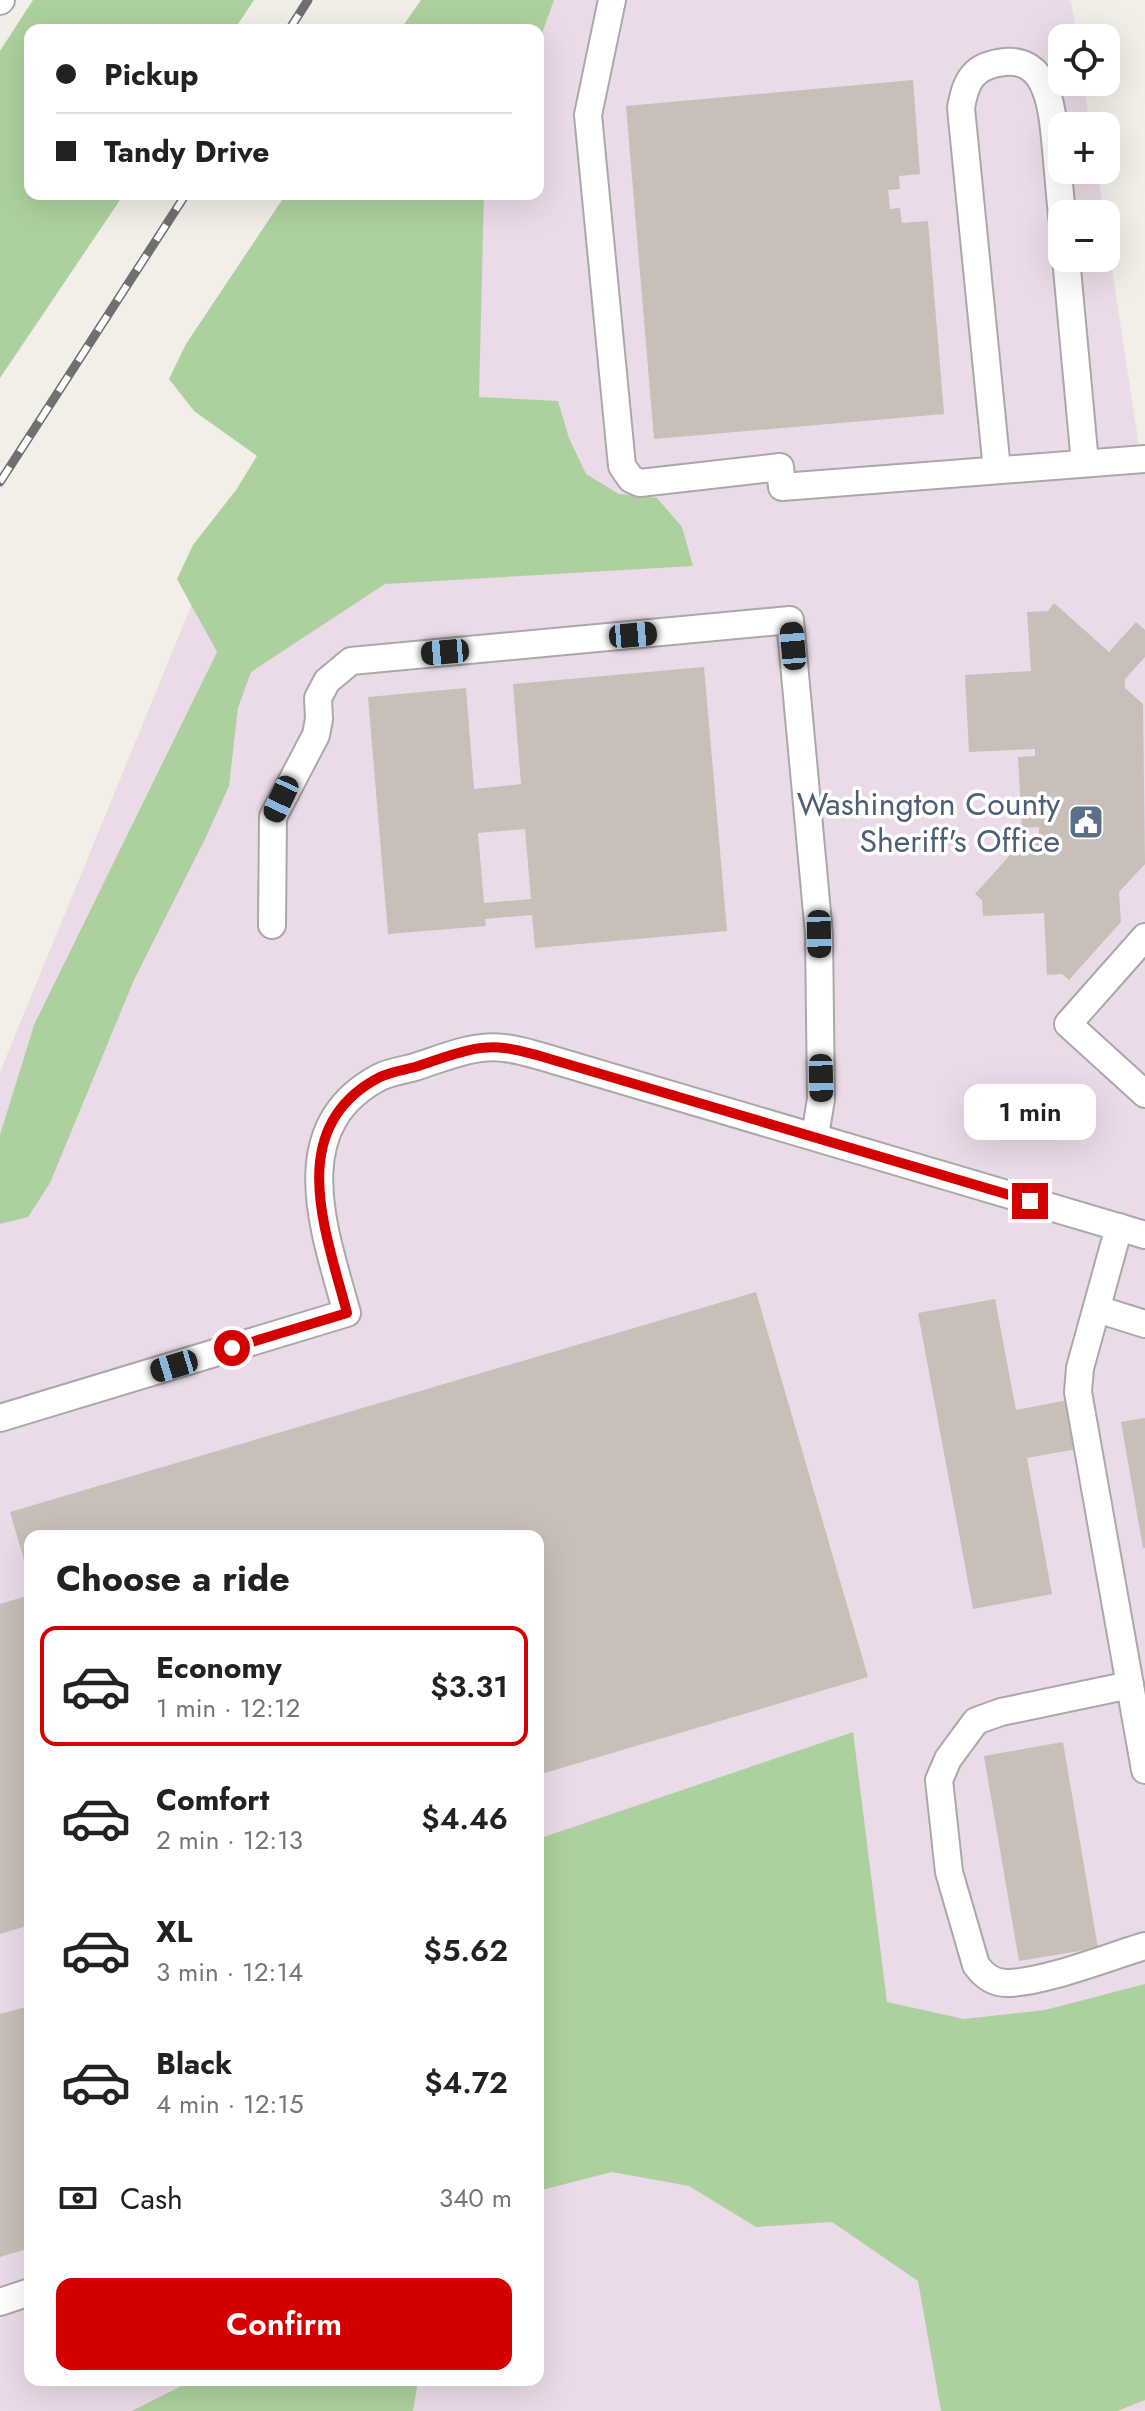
<!DOCTYPE html>
<html lang="en">
<head>
<meta charset="utf-8">
<style>
  body { margin:0; font-family:Jost,sans-serif; background:#f6f6f6; color:#222; height:100vh; display:flex; flex-direction:column; font-size:30px; white-space:nowrap }
  * { box-sizing:border-box; margin:0 }
  p { font-size:26px; color:#767676 }
  .icon { flex:none; width:44px; height:44px; fill:none; stroke:currentColor; stroke-width:2; stroke-linecap:round; stroke-linejoin:round }
  .map { position:relative; flex:1; overflow:hidden }
  .details { position:absolute; left:24px; top:1530px; width:520px; height:856px; display:flex; flex-direction:column; background:#fff; border-radius:16px; box-shadow:0 8px 32px #0002 }
  .details>* { flex:none }
  .guide { position:absolute; left:24px; top:24px; width:520px; height:176px; border-radius:16px; box-shadow:0 8px 32px #0002; display:grid; align-content:center; height:176px; padding:0 32px; background:#fff }
  .tools { position:absolute; left:1048px; top:24px; display:grid; gap:16px }
  .tools a { display:grid; place-items:center; width:72px; height:72px; border-radius:16px; background:#fff; box-shadow:0 8px 32px #0002; font-size:40px }
  .end { position:absolute; width:36px; height:36px; margin:-18px; border:10px solid #d40000; background:#fff; box-shadow:0 0 0 4px #fff }
  .from { border-radius:50% }
  .bubble { position:absolute; height:56px; border-radius:16px; background:#fff; box-shadow:0 8px 32px #0002; font-size:26px; font-weight:600; line-height:56px; text-align:center }
  .car { position:absolute; width:24px; height:48px; margin:-24px -12px; border-radius:10px; box-shadow:0 0 6px 2px #0007; background:linear-gradient(#222 24%,#8ab4d8 0 40%,#222 0 76%,#8ab4d8 0 86%,#222 0) }
  .guide b { display:flex; align-items:center; gap:28px; height:76px; font-size:30px }
  .guide b+b { border-top:2px solid #e0e0e0 }
  .guide i { width:20px; height:20px; background:#222 }
  ul { padding:0; list-style:none }
  li { display:flex; align-items:center; gap:24px; height:120px; margin:0 16px 12px; padding:0 16px; border:4px solid transparent; border-radius:16px }
  li div { flex:1 }
  li b { display:block; font-size:30px }
  li em { font-style:normal; font-weight:600 }
  li.selected { border-color:#d40000 }
  li>.icon { width:72px; height:72px; stroke-width:1.5 }
  h2 { padding:0 32px; font-size:36px; line-height:96px }
  .pay { display:flex; align-items:center; gap:20px; height:88px; padding:0 32px; font-size:30px }
  .pay p { margin-inline-start:auto }
  .cta { display:flex; gap:16px; margin-top:auto; padding:16px 32px }
  .cta a { flex:1; height:92px; border-radius:16px; background:#d40000; color:#fff; font-size:32px; font-weight:600; line-height:92px; text-align:center }
  .map>svg:first-child { display:block }
  .industrial { fill:#ebdbe8; fill-rule:evenodd }
  .forest { fill:#add19e }
  .building { fill:#c7bfb8; fill-rule:evenodd }
  .lines { fill:none; stroke-linecap:round; stroke-linejoin:round }
  .minor-casing { stroke:#a9a9a9; stroke-width:30 }
  .minor { stroke:#fff; stroke-width:26 }
  .rail-casing { stroke:#707070; stroke-width:9 }
  .rail { stroke:#fff; stroke-width:6; stroke-dasharray:18; stroke-linecap:butt }
  .route { stroke:#d40000; stroke-width:10 }
  .labels { text-anchor:middle; stroke-width:7; stroke-linejoin:round; paint-order:stroke }
  .service-label { font-size:32px; fill:#4e5e75; stroke:#fff; text-anchor:end }
</style>
</head>
<body>
<div class="map">
<svg width="1145" height="2411" viewBox="0 0 1145 2411">
  <rect width="100%" height="100%" fill="#f2efe9"/>
  <!-- industrial -->
  <path class="industrial" d="M484 0H1071L1077 38H1062V82H1083L1090 126H1062V170H1097L1104 214H1062V258H1106V230L1141 459H1145V2411H0V1072L196 594 383 194H538V30ZM30 1536H538V2380H30Z"/>
  <!-- forest -->
  <g class="forest">
    <path d="M33 0H254L234 30H30V194H124L0 378V51Z"/>
    <path d="M421 0H554L538 45V30H400Z"/>
    <path d="M286 194H484L479 397 558 401 569 438 586 474 619 494 657 498 682 527 693 566 385 584 251 672 238 708 229 786 206 837 134 980 50 1183 28 1217 0 1224V1135L34 1025 217 652 177 579 193 545 236 490 257 456 194 411 169 379 186 344Z"/>
    <path d="M853 1732 887 2002 964 2019 1045 2010 1145 1984V2400L1117 2411H941L918 2281 832 2222 756 2227 689 2186 612 2172 538 2191V1839Z"/>
    <path d="M193 2380H418L413 2411H132Z"/>
  </g>
  <!-- building -->
  <g class="building">
    <path d="M913 80 920 174 899 176 900 189 888 190 890 209 900 208 902 223 928 221 944 414 654 439 626 106Z"/>
    <path d="M1054 603 1109 652 1136 622 1145 630V657L1125 679V688L1143 704 1145 864 1119 892 1121 922 1069 980 1062 974 1047 975 1044 913 983 916 982 900 975 894 1026 837 1039 836V827L1022 828 1018 757 1035 756V749L969 752 965 675 1031 671 1027 612 1048 611Z"/>
    <path d="M704 667 727 931 535 948 532 915 485 919 486 926 388 934 368 697 466 688 474 789 521 784 513 684ZM525 829 531 899 484 903 478 833Z"/>
    <path d="M756 1292 868 1677 538 1775V1536H30L29 1577 10 1512Z"/>
    <path d="M995 1299 1016 1410 1073 1399 1082 1448 1027 1458 1052 1594 973 1609 918 1313Z"/>
    <path d="M1145 1418V1548H1143L1121 1422Z"/>
    <path d="M30 1595V1925L0 1934V1604Z"/>
    <path d="M1063 1742 1098 1948 1019 1961 984 1756Z"/>
    <path d="M30 2006V2248L0 2257V2014Z"/>
  </g>
  <g class="lines">
    <defs>
      <g id="minor">
        <path d="M612 0 588 115 622 466 631 479 640 483 780 467 782 487 1145 459"/>
        <path d="M0 1 1 0"/>
        <path d="M1066 258 1085 463"/>
        <path d="M997 470 961 108C964 90 969 71 990 65 1049 47 1052 108 1056 149 1058 172 1060 194 1062 217"/>
        <path d="M272 925 273 817 316 735 319 719 318 698 327 681 351 661 790 620 819 934 821 1099 815 1136"/>
        <path d="M1145 937 1068 1024 1145 1094"/>
        <path d="M1119 1227 1080 1368 1078 1392 1145 1770"/>
        <path d="M1097 1309 1145 1324"/>
        <path d="M0 1418 347 1313C325 1233 284 1127 380 1077 390 1072 404 1070 415 1067 443 1058 474 1044 504 1048 516 1049 529 1053 540 1056L1145 1235"/>
        <path d="M1130 1685 1001 1712 976 1721 948 1759 939 1780 949 1872 976 1965C984 1976 993 1983 1007 1983 1043 1983 1108 1957 1145 1946"/>
        <path d="M0 2302 30 2292"/>
      </g>
    </defs>
    <!-- minor casing -->
    <use href="#minor" class="minor-casing"/>
    <!-- minor -->
    <use href="#minor" class="minor"/>
    <defs>
      <g id="rail">
        <path d="M289 30 308 0"/>
        <path d="M0 482 186 194"/>
      </g>
    </defs>
    <!-- rail casing -->
    <use href="#rail" class="rail-casing"/>
    <!-- rail -->
    <use href="#rail" class="rail"/>
  </g>
  <g class="lines">
    <!-- route -->
    <path class="route" d="M232 1348 347 1313C326 1232 283 1127 380 1077 390 1072 404 1070 415 1067 444 1058 474 1044 504 1048 516 1049 529 1053 540 1056L1030 1201"/>
  </g>
  <!-- icons -->
  <defs>
    <symbol id="civic-square" viewBox="-11 -11 22 22"><rect x="-9" y="-9" width="18" height="18" rx="4" fill="#5c6f8a" stroke="#fff"/><path d="M-.6-6.5H3V-4.5H.6V-3L4-1V1h2V6H-6V1h2V-1L-.6-3ZM-1.2 2.5V6h2.4V2.5Z" fill="#fff"/></symbol>
  </defs>
  <g fill-rule="evenodd">
    <use href="#civic-square" x="1066" y="802" width="40" height="40"/>
  </g>
  <g class="labels">
    <!-- service labels -->
    <g class="service-label">
      <text x="1060" y="815">Washington County<tspan x="1060" dy="37">Sheriff's Office</tspan></text>
    </g>
  </g>
</svg>
<div class="tools">
<a><svg class="icon" aria-label="locate" viewBox="0 0 24 24"><circle cx="12" cy="12" r="6"/><path d="M12 2v4M12 18v4M2 12h4M18 12h4"/></svg></a>
<a>+</a>
<a>−</a>
</div>
<i class="end from" style="left:232px;top:1348px"></i>
<i class="end" style="left:1030px;top:1201px"></i>
<div class="bubble" style="left:964px;top:1084px;width:132px">1 min</div>
<i class="car" style="left:633px;top:635px;rotate:85deg"></i>
<i class="car" style="left:793px;top:646px;rotate:355deg"></i>
<i class="car" style="left:445px;top:652px;rotate:265deg"></i>
<i class="car" style="left:281px;top:799px;rotate:205deg"></i>
<i class="car" style="left:819px;top:934px;rotate:179deg"></i>
<i class="car" style="left:821px;top:1078px;rotate:179deg"></i>
<i class="car" style="left:174px;top:1366px;rotate:253deg"></i>
<div class="guide">
<b><i class="from"></i>Pickup</b>
<b><i></i>Tandy Drive</b>
</div>
<section class="details">
<h2>Choose a ride</h2>
<ul>
<li class="selected"><svg class="icon" aria-label="car" viewBox="0 0 24 24"><path d="M5 17H2v-5l4-1 3-4h7l3 4 3 1v5h-3M9 17h6M6 11h13"/><circle cx="7" cy="17" r="2"/><circle cx="17" cy="17" r="2"/></svg><div><b>Economy</b><p>1 min · 12:12</p></div><em>$3.31</em></li>
<li><svg class="icon" aria-label="car" viewBox="0 0 24 24"><path d="M5 17H2v-5l4-1 3-4h7l3 4 3 1v5h-3M9 17h6M6 11h13"/><circle cx="7" cy="17" r="2"/><circle cx="17" cy="17" r="2"/></svg><div><b>Comfort</b><p>2 min · 12:13</p></div><em>$4.46</em></li>
<li><svg class="icon" aria-label="car" viewBox="0 0 24 24"><path d="M5 17H2v-5l4-1 3-4h7l3 4 3 1v5h-3M9 17h6M6 11h13"/><circle cx="7" cy="17" r="2"/><circle cx="17" cy="17" r="2"/></svg><div><b>XL</b><p>3 min · 12:14</p></div><em>$5.62</em></li>
<li><svg class="icon" aria-label="car" viewBox="0 0 24 24"><path d="M5 17H2v-5l4-1 3-4h7l3 4 3 1v5h-3M9 17h6M6 11h13"/><circle cx="7" cy="17" r="2"/><circle cx="17" cy="17" r="2"/></svg><div><b>Black</b><p>4 min · 12:15</p></div><em>$4.72</em></li>
</ul>
<div class="pay"><svg class="icon" aria-label="cash" viewBox="0 0 24 24"><path d="M3 7h18v10H3z"/><circle cx="12" cy="12" r="2"/></svg>Cash<p>340 m</p></div>
<div class="cta"><a>Confirm</a></div>
</section>
</div>
</body>
</html>
